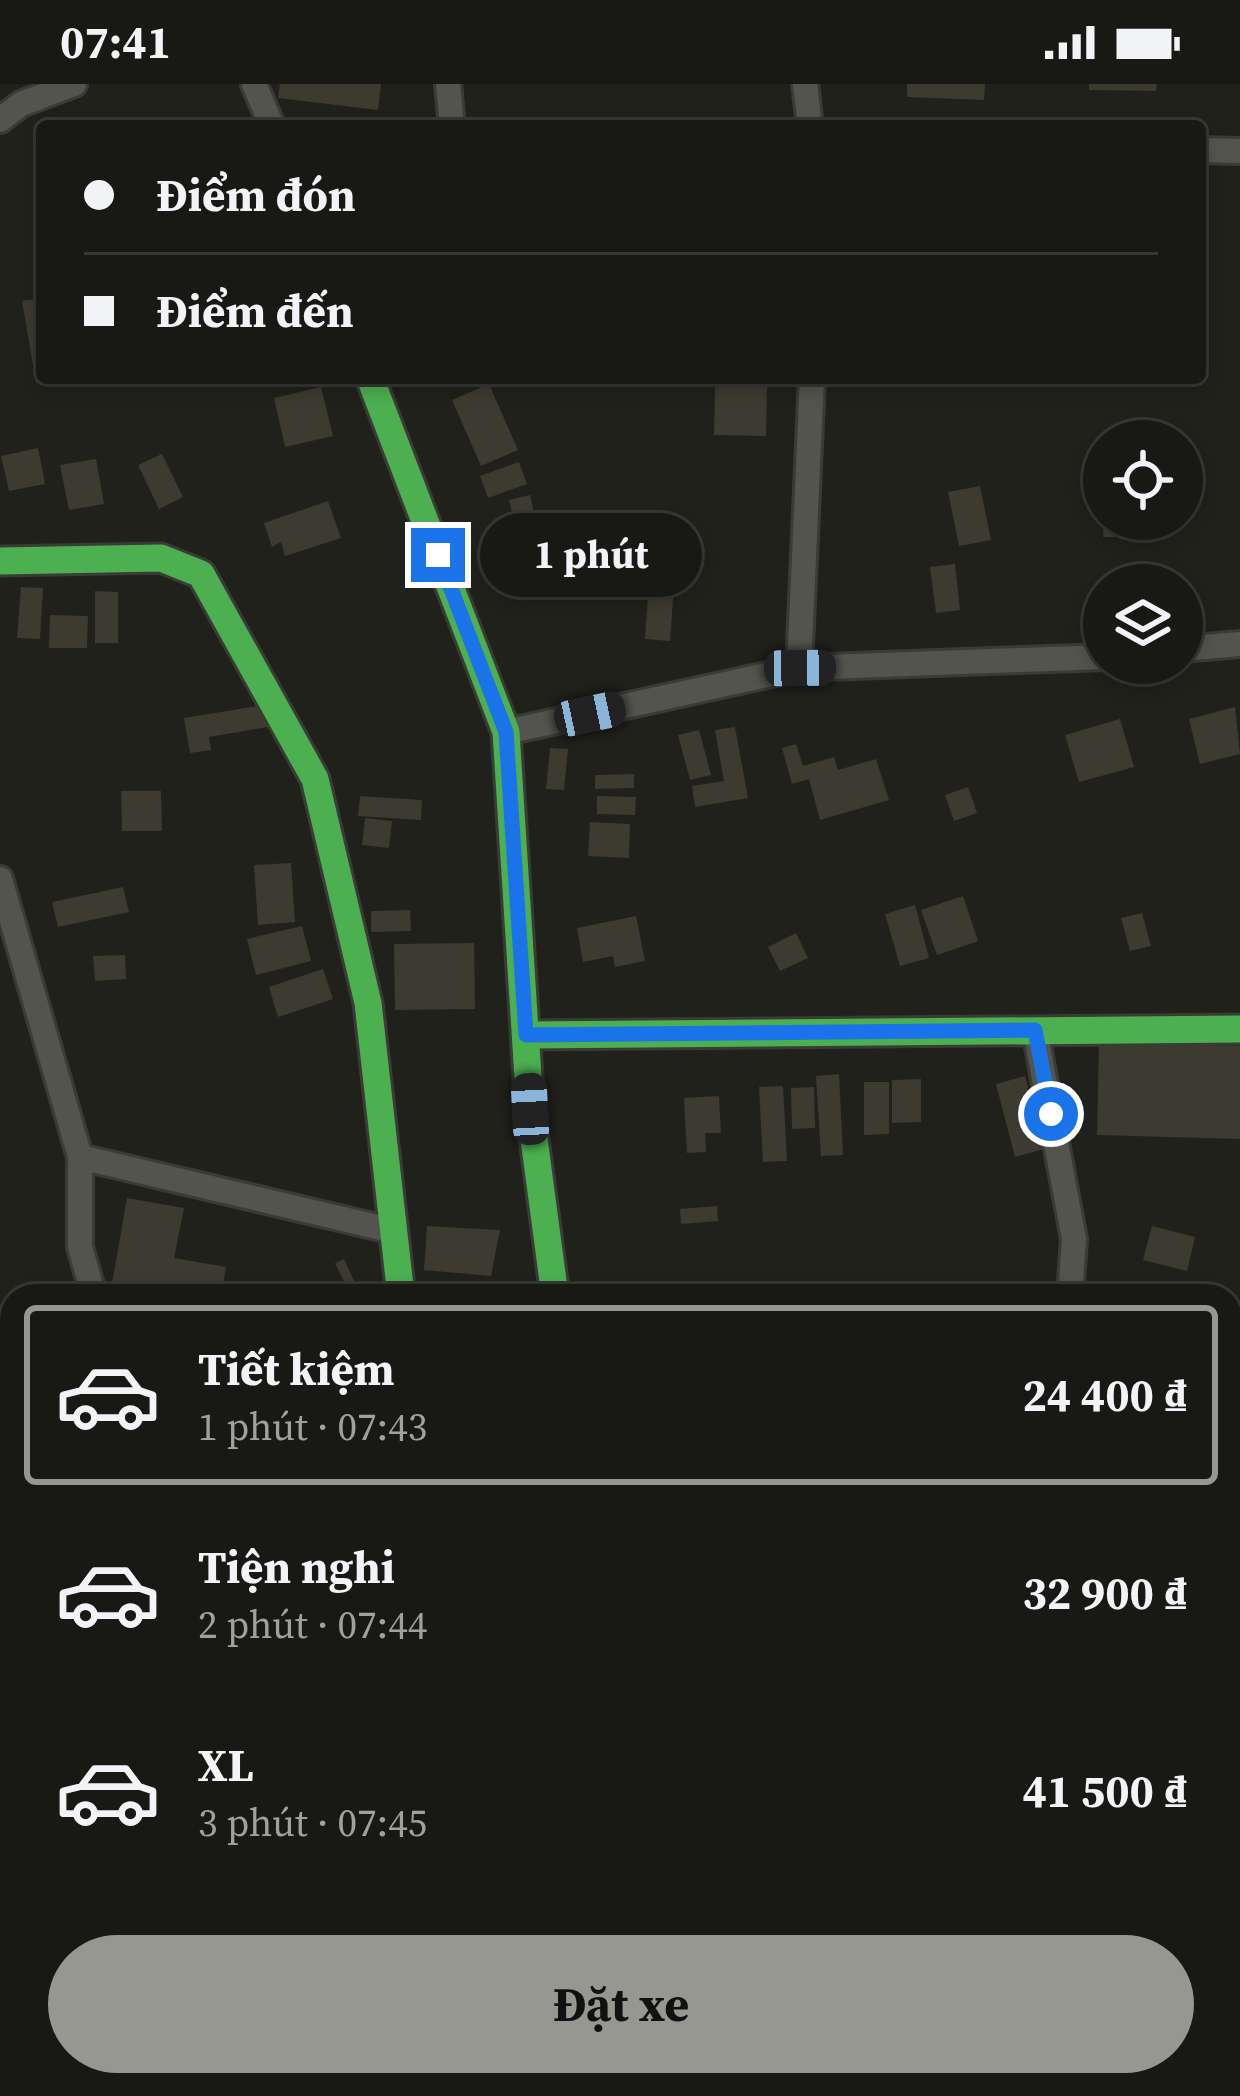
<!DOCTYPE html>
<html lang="vi">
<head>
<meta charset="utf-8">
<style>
  body { margin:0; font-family:"Source Serif 4",serif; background:#252622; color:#f1f3f6; height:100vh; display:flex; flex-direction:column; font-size:45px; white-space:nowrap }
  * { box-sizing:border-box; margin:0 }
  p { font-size:39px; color:#9fa0a0 }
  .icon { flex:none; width:66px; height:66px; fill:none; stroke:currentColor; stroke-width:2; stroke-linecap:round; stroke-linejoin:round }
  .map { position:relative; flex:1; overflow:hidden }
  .panel { position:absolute; left:0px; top:1200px; width:1242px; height:813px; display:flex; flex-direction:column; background:#181914; border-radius:36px 36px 0 0; box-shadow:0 6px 18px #0003,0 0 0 3px #363834 }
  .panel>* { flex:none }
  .guide { position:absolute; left:36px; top:36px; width:1170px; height:264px; border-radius:12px; box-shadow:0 6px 18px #0003,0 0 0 3px #363834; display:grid; align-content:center; height:264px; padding:0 48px; background:#181914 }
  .tools { position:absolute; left:1083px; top:336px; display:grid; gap:24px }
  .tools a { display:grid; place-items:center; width:120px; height:120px; border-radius:50%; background:#181914; box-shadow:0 6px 18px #0003,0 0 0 3px #363834; font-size:60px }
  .end { position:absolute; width:54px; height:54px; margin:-27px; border:15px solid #1a73e8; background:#fff; box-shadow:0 0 0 6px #fff }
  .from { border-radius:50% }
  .bubble { position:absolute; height:84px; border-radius:42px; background:#181914; box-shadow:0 6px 18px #0003,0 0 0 3px #363834; font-size:39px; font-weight:700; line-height:84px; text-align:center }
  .car { position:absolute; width:36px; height:72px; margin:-36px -18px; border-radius:15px; box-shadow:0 0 9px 3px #0007; background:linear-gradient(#222 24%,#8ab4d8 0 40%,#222 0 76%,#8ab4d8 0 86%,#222 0) }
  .guide b { display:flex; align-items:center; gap:42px; height:114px; font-size:45px }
  .guide b+b { border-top:3px solid #363834 }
  .guide i { width:30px; height:30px; background:#f1f3f6 }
  ul { padding:21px 0 0; list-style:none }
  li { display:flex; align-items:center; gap:36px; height:180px; margin:0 24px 18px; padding:0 24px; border:6px solid transparent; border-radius:12px }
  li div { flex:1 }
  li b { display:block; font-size:45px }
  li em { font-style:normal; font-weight:700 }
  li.active { border-color:#969791 }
  li>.icon { width:108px; height:108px; stroke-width:1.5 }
  .cta { display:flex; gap:24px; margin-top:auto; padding:24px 48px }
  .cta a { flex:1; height:138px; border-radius:72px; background:#969791; color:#111; font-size:48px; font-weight:700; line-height:138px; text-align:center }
  .status { display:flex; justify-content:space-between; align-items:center; height:84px; padding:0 60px; background:#181914; direction:ltr }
  .status svg { height:33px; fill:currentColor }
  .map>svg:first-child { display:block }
  .building { fill:#3d3a30 }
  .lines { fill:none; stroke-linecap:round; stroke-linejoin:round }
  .street-casing { stroke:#3a3b36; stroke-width:30 }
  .fast-casing { stroke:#3a3b36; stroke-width:33 }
  .street { stroke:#54544e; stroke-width:24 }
  .fast { stroke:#4caf50; stroke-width:27 }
  .route { stroke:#1a73e8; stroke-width:15 }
</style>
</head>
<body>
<div class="status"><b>07:41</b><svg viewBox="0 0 49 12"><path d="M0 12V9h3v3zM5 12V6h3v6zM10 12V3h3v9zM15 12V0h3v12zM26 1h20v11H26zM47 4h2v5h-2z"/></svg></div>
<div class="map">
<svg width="1240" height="2012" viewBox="0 0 1240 2012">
  <rect width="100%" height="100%" fill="#20211b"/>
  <!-- building -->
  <g class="building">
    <path d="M280 0H381L378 26 278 14Z"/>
    <path d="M907 0H985L984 16 907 13Z"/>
    <path d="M1089 0H1157L1156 7 1089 6Z"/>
    <path d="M42 214V294L53 296 36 299 22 217Z"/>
    <path d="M489 300 518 366 481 382 452 316Z"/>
    <path d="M715 301 767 302 766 352 714 351Z"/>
    <path d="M321 303 333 352 285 363 274 314Z"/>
    <path d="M38 364 45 400 9 407 1 372Z"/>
    <path d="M162 370 183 413 159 425 138 381Z"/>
    <path d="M96 375 104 420 69 426 60 381Z"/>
    <path d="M519 378 527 400 488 414 480 392Z"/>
    <path d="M980 402 991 456 959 462 948 408Z"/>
    <path d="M530 411 538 444 565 437 570 460 501 476 497 457 518 453 509 416Z"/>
    <path d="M328 417 341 454 285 472 281 458 272 463 264 439Z"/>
    <path d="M1104 435H1124V453H1103Z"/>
    <path d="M611 470 676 474 670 557 645 555 648 512 609 509Z"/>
    <path d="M955 480 960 526 936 529 930 483Z"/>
    <path d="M21 503 43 504 40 555 17 554Z"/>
    <path d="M95 507 118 508V559H95Z"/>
    <path d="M50 531 88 532 87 564H49Z"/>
    <path d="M264 621 267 643 209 653 211 666 190 669 184 634Z"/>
    <path d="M1235 623 1240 670 1200 680 1189 635Z"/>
    <path d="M1120 635 1134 683 1079 698 1065 651Z"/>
    <path d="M735 643 748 714 695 723 692 702 724 697 715 646Z"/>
    <path d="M699 646 711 691 690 696 678 651Z"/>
    <path d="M796 660 803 682 834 673 838 686 876 675 889 716 820 736 809 695 792 700 782 664Z"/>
    <path d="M550 664 568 665 564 706 546 705Z"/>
    <path d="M634 690V704L595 705V691Z"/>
    <path d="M968 703 977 729 954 737 945 711Z"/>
    <path d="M121 707H161L162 747H122Z"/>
    <path d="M360 712 422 716 421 736 358 732Z"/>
    <path d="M597 712 636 713 635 731 597 730Z"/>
    <path d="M365 734 392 737 389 764 362 761Z"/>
    <path d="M590 738 630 740 629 774 588 772Z"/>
    <path d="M291 779 295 838 258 841 254 781Z"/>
    <path d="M123 803 129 828 58 843 52 818Z"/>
    <path d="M963 812 978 857 937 871 921 826Z"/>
    <path d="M915 821 929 874 900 882 885 830Z"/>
    <path d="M410 826 411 847 371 848V827Z"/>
    <path d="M1142 829 1151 862 1130 867 1121 834Z"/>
    <path d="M636 832 645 877 615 883 613 872 583 878 577 844Z"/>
    <path d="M302 842 311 877 256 891 247 855Z"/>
    <path d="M796 849 808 874 780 887 768 863Z"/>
    <path d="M474 859 475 925 395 926 394 860Z"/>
    <path d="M125 871 126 895 95 897 93 872Z"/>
    <path d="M323 885 333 915 278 933 269 903Z"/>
    <path d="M1099 958 1240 962V1055L1097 1051Z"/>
    <path d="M839 990 843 1071 821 1072 816 992Z"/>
    <path d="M1025 992 1044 1065 1015 1073 996 1000Z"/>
    <path d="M921 995V1038L892 1039V996Z"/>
    <path d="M864 998H889V1050L864 1051Z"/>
    <path d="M783 1002 787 1077 763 1078 759 1003Z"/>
    <path d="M814 1003 815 1044 792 1045 791 1004Z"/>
    <path d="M719 1012 721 1049H705L706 1068 687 1069 684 1014Z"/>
    <path d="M127 1114 184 1124 174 1174 226 1183 221 1212H178L112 1200Z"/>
    <path d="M717 1122 718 1137 681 1140 680 1125Z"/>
    <path d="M427 1142 500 1146 491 1192 424 1186Z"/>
    <path d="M1152 1142 1195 1153 1187 1187 1143 1176Z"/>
    <path d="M344 1175 361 1212H336L348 1205 335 1179Z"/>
    <path d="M0 1362 12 1363V1401L0 1400Z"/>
    <path d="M12 1819V1852L0 1853V1820Z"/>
    <path d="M1240 1830V1888H1239L1230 1859V1833Z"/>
    <path d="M1240 1896V1944L1230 1947V1899Z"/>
    <path d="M0 1900 12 1902V2001H57L55 2012H0L5 1958H0Z"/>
    <path d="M116 2001H216L214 2012H114Z"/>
    <path d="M289 2001H400L399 2012H289Z"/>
    <rect x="443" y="2001" width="105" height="11"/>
  </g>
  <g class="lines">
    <defs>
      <g id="street">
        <path d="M254 0 272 42"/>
        <path d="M448 0 452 42"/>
        <path d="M805 0 810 42"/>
        <path d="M0 36 21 20 74 0"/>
        <path d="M1200 66 1240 67"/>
        <path d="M1182 565 1240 560"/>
        <path d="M799 584 812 294"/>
        <path d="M506 648 799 584 1104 573"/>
        <path d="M0 795 80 1073V1163L94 1212"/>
        <path d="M1035 946 1074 1155 1070 1212"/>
        <path d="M80 1073 394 1147"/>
        <path d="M1230 1600H1240"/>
        <path d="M1010 2001 1011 2012"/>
        <path d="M92 2012 94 2001"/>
        <path d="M431 2012 433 2001"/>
        <path d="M595 2012V2001"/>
        <path d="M1122 2012 1240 2005"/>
      </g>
      <g id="fast">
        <path d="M370 294 506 648 530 1025 555 1212"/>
        <path d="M0 477 161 474 201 490 315 695 368 919 401 1212"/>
        <path d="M526 951 1240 945"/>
      </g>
    </defs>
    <!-- street casing -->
    <use href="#street" class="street-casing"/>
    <!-- fast casing -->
    <use href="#fast" class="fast-casing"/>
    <!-- street -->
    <use href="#street" class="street"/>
    <!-- fast -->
    <use href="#fast" class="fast"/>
  </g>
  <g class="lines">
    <!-- route -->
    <path class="route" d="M438 471 506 648 526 951 1035 946 1051 1030"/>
  </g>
</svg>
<div class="tools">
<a><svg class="icon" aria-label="locate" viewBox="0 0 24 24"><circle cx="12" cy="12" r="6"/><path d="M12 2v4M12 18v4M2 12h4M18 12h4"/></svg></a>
<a><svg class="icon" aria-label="layers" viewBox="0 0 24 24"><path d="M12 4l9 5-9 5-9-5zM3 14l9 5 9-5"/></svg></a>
</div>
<i class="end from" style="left:1051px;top:1030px"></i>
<i class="end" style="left:438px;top:471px"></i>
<div class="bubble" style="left:480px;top:429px;width:222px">1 phút</div>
<i class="car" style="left:800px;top:584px;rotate:89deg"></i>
<i class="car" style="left:590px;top:630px;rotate:78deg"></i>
<i class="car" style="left:530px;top:1025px;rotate:357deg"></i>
<div class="guide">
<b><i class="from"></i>Điểm đón</b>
<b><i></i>Điểm đến</b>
</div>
<section class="panel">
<ul>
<li class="active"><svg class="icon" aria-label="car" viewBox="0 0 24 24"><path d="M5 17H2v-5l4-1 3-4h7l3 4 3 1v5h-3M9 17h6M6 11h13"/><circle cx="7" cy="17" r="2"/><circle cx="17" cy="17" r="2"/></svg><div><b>Tiết kiệm</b><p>1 phút · 07:43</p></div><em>24 400 ₫</em></li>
<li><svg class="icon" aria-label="car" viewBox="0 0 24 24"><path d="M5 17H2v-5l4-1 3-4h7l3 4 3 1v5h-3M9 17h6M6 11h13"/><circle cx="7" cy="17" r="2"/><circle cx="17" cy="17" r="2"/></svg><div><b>Tiện nghi</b><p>2 phút · 07:44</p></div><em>32 900 ₫</em></li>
<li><svg class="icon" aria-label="car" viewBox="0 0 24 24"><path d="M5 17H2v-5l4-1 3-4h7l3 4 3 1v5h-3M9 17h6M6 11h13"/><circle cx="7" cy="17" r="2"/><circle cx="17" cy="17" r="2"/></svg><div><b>XL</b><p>3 phút · 07:45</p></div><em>41 500 ₫</em></li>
</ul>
<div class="cta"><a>Đặt xe</a></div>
</section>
</div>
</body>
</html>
